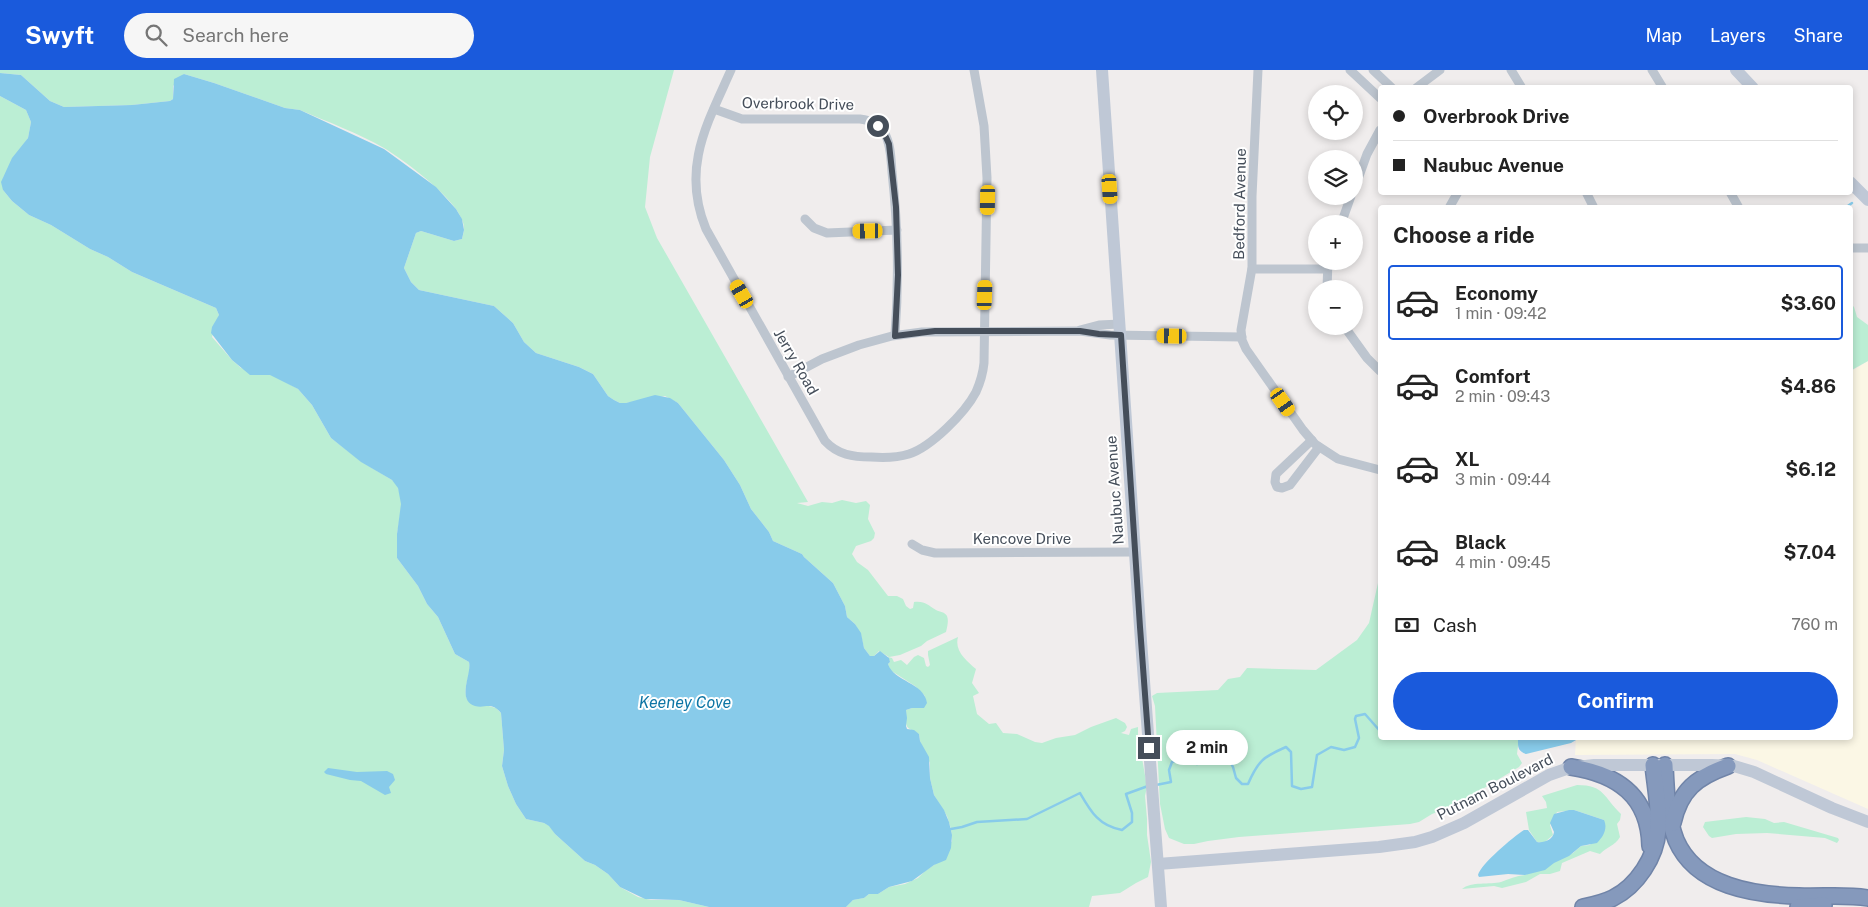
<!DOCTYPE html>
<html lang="en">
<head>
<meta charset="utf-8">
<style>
  body { margin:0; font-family:"Public Sans",sans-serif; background:#f6f6f6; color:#222; height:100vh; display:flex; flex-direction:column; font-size:19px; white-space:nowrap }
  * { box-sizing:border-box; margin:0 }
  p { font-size:16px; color:#767676 }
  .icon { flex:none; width:28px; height:28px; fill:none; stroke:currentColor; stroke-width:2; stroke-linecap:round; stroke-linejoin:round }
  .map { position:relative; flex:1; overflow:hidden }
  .side { position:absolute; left:1378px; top:135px; width:475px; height:535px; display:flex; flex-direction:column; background:#fff; border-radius:5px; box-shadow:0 2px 8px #0003 }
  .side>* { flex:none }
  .banner { position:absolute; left:1378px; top:15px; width:475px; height:110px; border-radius:5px; box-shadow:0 2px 8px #0003; display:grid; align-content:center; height:110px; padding:0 15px; background:#fff }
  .buttons { position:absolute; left:1308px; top:15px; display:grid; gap:10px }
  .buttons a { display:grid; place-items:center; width:55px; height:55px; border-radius:50%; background:#fff; box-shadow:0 2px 8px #0003; font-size:25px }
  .end { position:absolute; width:22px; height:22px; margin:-11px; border:6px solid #454e5a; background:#fff; box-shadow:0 0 0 2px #fff }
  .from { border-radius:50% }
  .bubble { position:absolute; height:35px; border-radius:18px; background:#fff; box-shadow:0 2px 8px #0003; font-size:16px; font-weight:700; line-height:35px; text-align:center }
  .car { position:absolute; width:15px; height:30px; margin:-15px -8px; border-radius:6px; box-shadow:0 0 4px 1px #0007; background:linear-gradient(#f5c518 24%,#345 0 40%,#f5c518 0 76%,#345 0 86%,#f5c518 0) }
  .banner b { display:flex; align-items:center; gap:18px; height:48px; font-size:19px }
  .banner b+b { border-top:1px solid #e0e0e0 }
  .banner i { width:12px; height:12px; background:#222 }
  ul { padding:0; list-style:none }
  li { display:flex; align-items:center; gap:15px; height:75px; margin:0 10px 8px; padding:0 5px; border:2px solid transparent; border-radius:5px }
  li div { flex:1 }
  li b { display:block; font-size:19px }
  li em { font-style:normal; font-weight:700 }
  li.on { border-color:#1a5adc }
  li>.icon { width:45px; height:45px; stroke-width:1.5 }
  h2 { padding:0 15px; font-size:22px; line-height:60px }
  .pay { display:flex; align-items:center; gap:12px; height:55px; padding:0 15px; font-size:19px }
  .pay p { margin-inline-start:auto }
  .primary-button { display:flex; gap:10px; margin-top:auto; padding:10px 15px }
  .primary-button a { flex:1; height:58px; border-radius:30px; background:#1a5adc; color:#fff; font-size:20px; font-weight:700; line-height:58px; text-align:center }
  header { display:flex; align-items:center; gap:30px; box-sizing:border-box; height:70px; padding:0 25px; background:#1a5adc; color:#fff }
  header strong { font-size:24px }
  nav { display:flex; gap:28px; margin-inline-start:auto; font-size:18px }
  .search { width:350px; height:45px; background:#f6f6f6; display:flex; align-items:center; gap:12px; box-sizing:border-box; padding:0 18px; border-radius:28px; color:#767676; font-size:19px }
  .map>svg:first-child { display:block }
  .commercial { fill:#fbf7e5 }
  .green { fill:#bbeed4 }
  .water { fill:#88cbea }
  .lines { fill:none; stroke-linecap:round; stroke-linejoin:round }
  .stream { stroke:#88cbea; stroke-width:2.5 }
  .highway-casing { stroke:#7084a8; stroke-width:18 }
  .street { stroke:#bdc5cf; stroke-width:9 }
  .secondary { stroke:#bfc8d6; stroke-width:12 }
  .highway { stroke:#8599bc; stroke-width:15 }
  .route { stroke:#454e5a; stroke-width:6 }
  .labels { text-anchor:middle; stroke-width:4; stroke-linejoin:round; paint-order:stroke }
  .street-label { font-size:15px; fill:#454e5a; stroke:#fff }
  .water-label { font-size:16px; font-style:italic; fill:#0d75a5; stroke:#fff }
</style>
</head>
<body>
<header>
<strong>Swyft</strong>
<div class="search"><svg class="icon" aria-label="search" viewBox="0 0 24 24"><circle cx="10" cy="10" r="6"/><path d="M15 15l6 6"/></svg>Search here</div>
<nav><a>Map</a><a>Layers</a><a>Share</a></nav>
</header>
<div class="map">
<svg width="1868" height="837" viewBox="0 0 1868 837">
  <rect width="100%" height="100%" fill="#f0eded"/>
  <!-- commercial -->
  <path class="commercial" d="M1868 291V739L1757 690 1735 684 1575 685 1576 668H1850V302Z"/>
  <!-- green -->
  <g class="green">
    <path d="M0 0H674L650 87 645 137 657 168 808 432 797 433 808 436 822 432 832 433 842 430 856 433 866 431 870 435 868 449 875 463 874 468 871 471 856 476 852 484 857 492 868 500 888 526H897L903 529 906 536 910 539 913 538 914 532C926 531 927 535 936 540 940 542 945 542 947 546 949 551 947 557 946 562L927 571 921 576 900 585 889 587 879 581 874 586H870L864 578 861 565 855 554 847 547 845 536 833 513 804 487 802 484 773 471 769 462 751 439 740 415 724 390 678 333 665 326 626 333H620L614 330 608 326 593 304 579 297 536 283 524 272 513 253 494 236 419 220 411 212 404 198 416 163 421 161 454 171 462 169C464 162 465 156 462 150 455 128 404 90 384 78 358 63 328 52 300 40L285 38 214 13 184 4 173 16V29L170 31 132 35 64 37 50 31 21 5 0 3Z"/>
    <path d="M0 26 26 40 31 52 28 68 3 108V120L12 131 29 145 51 155 90 179 108 187 132 202 216 238 219 245 212 267 232 290 241 298 275 306 298 319 312 335 331 368 362 392 392 410 397 414 401 428V440L397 464V488L418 516 427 534 438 547 455 584 469 592C472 606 462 615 467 629L482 636 485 635 496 638 501 643 504 680 502 696 508 716 516 734 526 749 544 753 550 756 555 764 585 791 595 795 608 804 620 817 638 827 651 830H679L709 837H0Z"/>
    <path d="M1850 233 1854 237 1857 247 1868 255V291L1850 301Z"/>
    <path d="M1380 510V668H1519L1517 684 1522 693 1519 697 1456 735 1432 744 1419 752 1410 754 1239 767 1208 771 1194 774H1184L1169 768 1165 759 1160 734 1155 636 1152 626 1157 623 1218 620 1228 609 1240 607 1247 598 1316 600 1357 570 1369 553 1378 513Z"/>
    <path d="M958 567C954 581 967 591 976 599L972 613 979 623 973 626 977 644 989 654 996 653 1003 663 1017 664 1035 672 1042 673 1056 668 1075 665 1091 657 1116 648 1125 653 1127 657 1125 661 1121 663 1129 665 1131 659 1138 657V665L1146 711 1148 712 1145 726 1147 749V765L1151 792 1148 807 1136 813 1120 823 1092 826 1089 837H846L853 830 864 828 869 824H878L889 817 905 814 918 808 925 801 937 793 952 771 951 759 947 746 934 725 930 708V693L920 671 919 664C902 656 907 657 906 640L912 638H922L925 626 915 616 890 600 888 594 890 592 888 587 892 588 894 592 901 590 907 595 914 587 918 585 924 588 926 596 928 597 930 595 928 585V581Z"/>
    <path d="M1577 715C1605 715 1603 727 1621 744L1620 750 1617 754 1620 767C1615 776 1606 777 1600 784L1590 781 1562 793 1560 801 1550 804H1540L1526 812 1502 818 1494 816 1462 819C1471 811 1490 815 1501 812 1509 809 1516 806 1525 805L1573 783 1581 776 1590 775 1604 750 1574 740 1557 742 1550 755 1553 765 1545 772H1537L1529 760 1526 742 1547 738 1546 732 1542 726Z"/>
    <path d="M1746 747 1765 749 1774 753 1784 752 1838 768 1839 770 1837 773 1825 768 1767 763 1736 764 1712 768 1709 766 1703 757 1705 752Z"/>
  </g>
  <!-- water -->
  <g class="water">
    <path d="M0 3 21 5 50 31 64 37 132 35 170 31 173 29 174 9 184 4 214 13 285 38 300 40 384 79 436 117 456 139 462 149 464 160 462 169 454 171 421 161 416 163 404 198 411 212 419 220 494 236 513 253 524 272 536 283 579 297 593 304 608 326 614 330 620 333H626L655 325 670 328 678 333 724 390 740 415 751 439 769 462 773 471 802 484 804 487 833 513 845 536 847 547 855 554 861 563 864 578 870 586H874L880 581 889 588 890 592 888 594C894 612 924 612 927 633L924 638H912L906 640 907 648 906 656 907 659 914 660 919 664 920 671 929 687 930 708 934 725 944 740 949 752 952 765 951 778 946 790 934 795 912 811 889 817 878 824H869L864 828 853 830 846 837H709L679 830 645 829 620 817 608 804 595 795 585 791 555 764 549 756 544 753 526 749 516 734 508 716 502 696 504 680 501 643C491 631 485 639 475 636 456 630 472 604 469 592L455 584 438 547 427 534 418 516 397 488V464L401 434 398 418 392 410 361 392 331 368 312 335 298 319 270 305H250L232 290 211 263 212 257 219 245 216 238 132 202 108 187 90 179 51 155 29 145 12 131 3 120 1 112 12 88 28 68 31 52 26 40 0 26Z"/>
    <path d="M1518 668H1576V670L1571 673 1526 684C1517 681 1518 676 1518 668Z"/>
    <path d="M328 698 357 702 387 701 393 704 395 710 389 717 391 723 385 725 361 711 350 710 326 704 324 702Z"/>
    <path d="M1569 740H1574L1604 750C1608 759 1603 767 1597 773L1581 776 1569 786 1554 793 1545 800 1525 805 1508 804 1479 807 1478 805C1481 794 1513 767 1524 760H1528L1537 772C1544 773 1553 770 1554 762L1550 753 1554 744Z"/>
  </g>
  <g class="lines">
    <!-- stream -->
    <g class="stream">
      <path d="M1845 138 1852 133"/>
      <path d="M1156 715 1171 712 1169 700 1172 692 1184 688 1197 694 1228 688 1233 697 1236 708 1242 714H1248C1258 691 1263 687 1286 677L1291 682 1292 716 1301 719 1312 717 1317 685 1331 677 1344 680 1355 677 1359 668 1355 649 1356 646 1365 644 1380 661"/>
      <path d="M951 759 962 757 977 752 1027 749 1080 723C1091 742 1099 756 1122 760L1132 752V743L1126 724 1148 716"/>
    </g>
    <defs>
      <g id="highway">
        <path d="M1665 695C1666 719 1667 747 1676 770 1696 817 1755 825 1799 826 1822 827 1845 824 1868 828"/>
        <path d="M1571 697C1617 704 1649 726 1650 776"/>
        <path d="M1673 753C1680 720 1697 707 1728 696"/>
        <path d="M1583 837C1593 835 1603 833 1613 828 1637 816 1656 787 1658 760 1660 739 1655 716 1653 695"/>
        <path d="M1798 837 1824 835"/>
      </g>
    </defs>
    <!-- highway casing -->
    <use href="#highway" class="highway-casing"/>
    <!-- street -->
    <g class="street">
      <path d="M731 0C707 54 681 98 706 159L825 371C838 385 853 387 871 387 884 388 896 388 909 384 931 377 965 343 976 322 980 313 983 303 984 293L987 108 984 56 974 0"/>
      <path d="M1258 0 1252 126V198L1241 260 1242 270 1246 279 1303 360 1315 374 1338 389 1380 400"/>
      <path d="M1350 0 1380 28"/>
      <path d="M1373 0 1392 18"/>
      <path d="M1511 0 1522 18"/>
      <path d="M1652 0 1663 18"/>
      <path d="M1416 18 1440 0"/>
      <path d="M714 39 742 49H860C871 50 880 55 885 64 891 75 891 90 892 102 898 156 899 211 895 265"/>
      <path d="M1354 120 1367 84 1380 60"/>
      <path d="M1586 122 1594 138"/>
      <path d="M1730 122 1739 138"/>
      <path d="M1449 138 1458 122"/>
      <path d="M805 149 814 158 827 163 897 160"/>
      <path d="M1341 154 1351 126"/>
      <path d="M1850 178H1868"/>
      <path d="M1252 199H1327"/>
      <path d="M1327 219 1328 191"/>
      <path d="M1344 256 1367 288 1380 301"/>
      <path d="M1080 260 1099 255 1120 254"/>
      <path d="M788 307 822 289 859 275 892 266 922 262 1080 261 1110 265 1242 267"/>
      <path d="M1312 370 1276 404 1275 412 1277 417 1282 418 1290 415 1319 377"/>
      <path d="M912 474 922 480 935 483 1135 482"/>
    </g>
    <!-- secondary -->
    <g class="secondary">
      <path d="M1102 0 1141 571 1161 837"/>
      <path d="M1736 0 1753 18"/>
      <path d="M1850 112 1868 130"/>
      <path d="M1158 794 1379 777 1415 772 1432 767 1464 753 1549 705 1569 698 1594 695H1712L1734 696 1754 702 1832 738 1868 752"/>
    </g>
    <!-- highway -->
    <use href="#highway" class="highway"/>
  </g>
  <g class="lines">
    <!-- route -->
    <path class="route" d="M878 56 884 63 889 74 896 137 898 205 895 266 935 261H1080L1099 264 1121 265 1140 557 1149 678"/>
  </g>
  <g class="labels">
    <!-- street labels -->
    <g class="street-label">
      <text transform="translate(798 34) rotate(1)" y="5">Overbrook Drive</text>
      <text transform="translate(1240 134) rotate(-89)" y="5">Bedford Avenue</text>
      <text transform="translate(796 292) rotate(60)" y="5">Jerry Road</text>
      <text transform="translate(1115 420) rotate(-94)" y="5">Naubuc Avenue</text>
      <text x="1022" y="474">Kencove Drive</text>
      <text transform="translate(1495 717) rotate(-27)" y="5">Putnam Boulevard</text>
    </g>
    <!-- water labels -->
    <g class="water-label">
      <text x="685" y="638">Keeney Cove</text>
    </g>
  </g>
</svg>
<div class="buttons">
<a><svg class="icon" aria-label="locate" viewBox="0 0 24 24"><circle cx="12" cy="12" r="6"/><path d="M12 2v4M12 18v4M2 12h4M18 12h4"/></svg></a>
<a><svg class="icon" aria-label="layers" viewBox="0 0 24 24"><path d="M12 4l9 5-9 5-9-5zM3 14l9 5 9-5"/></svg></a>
<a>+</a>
<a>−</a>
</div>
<i class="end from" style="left:878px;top:56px"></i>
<i class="end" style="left:1149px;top:678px"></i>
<div class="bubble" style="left:1166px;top:660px;width:82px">2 min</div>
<i class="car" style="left:1110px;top:119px;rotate:176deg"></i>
<i class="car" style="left:988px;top:130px;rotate:181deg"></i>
<i class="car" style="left:868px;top:161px;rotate:269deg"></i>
<i class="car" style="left:742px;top:224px;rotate:330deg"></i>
<i class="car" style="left:985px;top:225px;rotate:2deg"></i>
<i class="car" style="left:1172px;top:266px;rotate:271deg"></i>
<i class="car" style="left:1283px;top:332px;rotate:145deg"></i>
<div class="banner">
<b><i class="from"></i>Overbrook Drive</b>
<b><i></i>Naubuc Avenue</b>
</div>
<section class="side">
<h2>Choose a ride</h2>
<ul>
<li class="on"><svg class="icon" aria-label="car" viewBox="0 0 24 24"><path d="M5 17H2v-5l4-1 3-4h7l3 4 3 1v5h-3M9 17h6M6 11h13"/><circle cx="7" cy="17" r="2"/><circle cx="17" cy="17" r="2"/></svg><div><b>Economy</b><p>1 min · 09:42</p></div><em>$3.60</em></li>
<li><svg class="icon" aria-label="car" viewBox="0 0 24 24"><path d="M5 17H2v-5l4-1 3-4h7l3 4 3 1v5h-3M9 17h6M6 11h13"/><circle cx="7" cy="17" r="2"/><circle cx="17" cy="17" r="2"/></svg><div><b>Comfort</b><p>2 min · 09:43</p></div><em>$4.86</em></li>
<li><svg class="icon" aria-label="car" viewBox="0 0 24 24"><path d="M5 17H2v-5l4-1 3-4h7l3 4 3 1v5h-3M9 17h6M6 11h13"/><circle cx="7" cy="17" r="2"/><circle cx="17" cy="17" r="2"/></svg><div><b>XL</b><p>3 min · 09:44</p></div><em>$6.12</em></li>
<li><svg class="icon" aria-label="car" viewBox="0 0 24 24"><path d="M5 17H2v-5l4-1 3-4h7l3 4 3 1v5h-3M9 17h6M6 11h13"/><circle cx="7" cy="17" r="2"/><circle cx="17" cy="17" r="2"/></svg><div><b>Black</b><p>4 min · 09:45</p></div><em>$7.04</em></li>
</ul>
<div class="pay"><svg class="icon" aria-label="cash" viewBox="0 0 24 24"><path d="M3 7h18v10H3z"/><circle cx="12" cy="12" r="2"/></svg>Cash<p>760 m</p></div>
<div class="primary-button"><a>Confirm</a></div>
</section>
</div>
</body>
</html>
